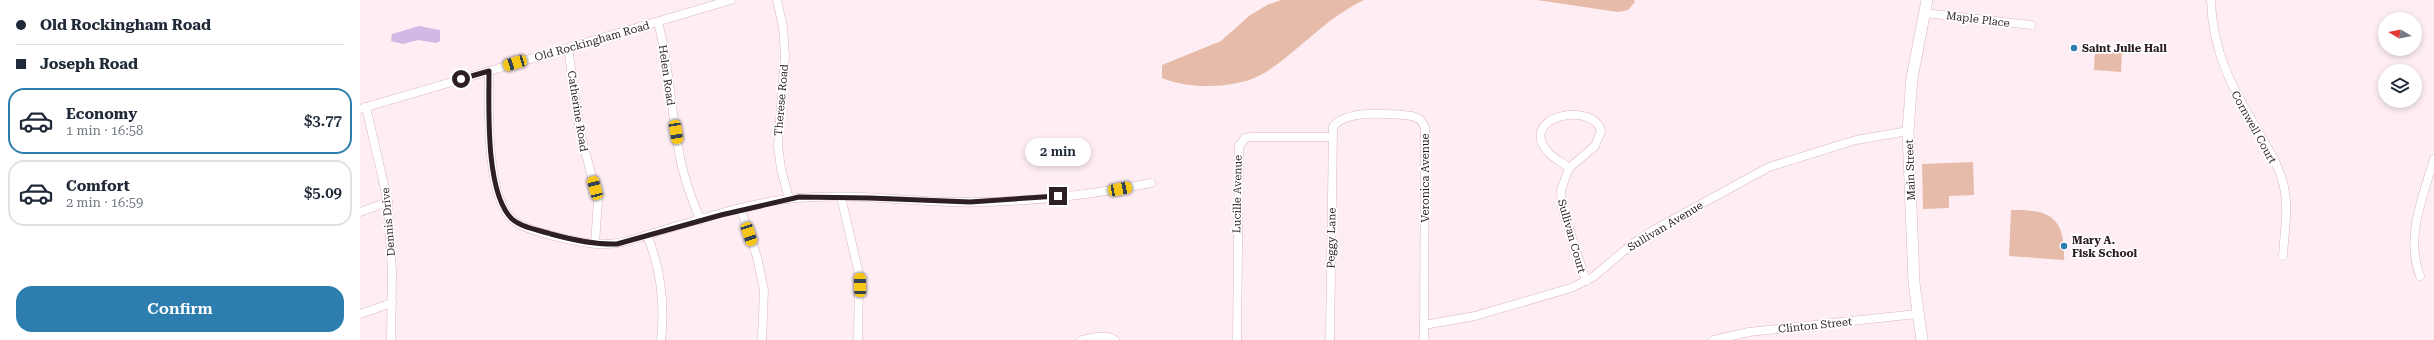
<!DOCTYPE html>
<html lang="en">
<head>
<meta charset="utf-8">
<style>
  body { margin:0; font-family:"Roboto Serif",serif; background:#f6f6f7; color:#1f2937; height:100vh; display:flex; flex-direction:column; font-size:15px; white-space:nowrap }
  * { box-sizing:border-box; margin:0 }
  p { font-size:13px; color:#747a83 }
  .icon { flex:none; width:22px; height:22px; fill:none; stroke:currentColor; stroke-width:2; stroke-linecap:round; stroke-linejoin:round }
  .map { position:relative; flex:1; overflow:hidden }
  .details { display:flex; flex-direction:column; background:#fff; width:360px }
  .details>* { flex:none }
  .banner { display:grid; align-content:center; height:88px; padding:0 16px; background:#fff }
  .needle { width:26px; rotate:279deg }
  .controls { position:absolute; left:2018px; top:12px; display:grid; gap:8px }
  .controls a { display:grid; place-items:center; width:44px; height:44px; border-radius:50%; background:#fff; box-shadow:0 2px 6px #0003; font-size:20px }
  .end { position:absolute; width:18px; height:18px; margin:-9px; border:5px solid #2d1f24; background:#fff; box-shadow:0 0 0 2px #fff }
  .from { border-radius:50% }
  .bubble { position:absolute; height:28px; border-radius:14px; background:#fff; box-shadow:0 2px 6px #0003; font-size:13px; font-weight:600; line-height:28px; text-align:center }
  .car { position:absolute; width:12px; height:24px; margin:-12px -6px; border-radius:5px; box-shadow:0 0 3px 1px #0007; background:linear-gradient(#f5c518 24%,#345 0 40%,#f5c518 0 76%,#345 0 86%,#f5c518 0) }
  .banner b { display:flex; align-items:center; gap:14px; height:38px; font-size:15px }
  .banner b+b { border-top:1px solid #e0e1e3 }
  .banner i { width:10px; height:10px; background:#1f2937 }
  ul { padding:0; list-style:none }
  li { display:flex; align-items:center; gap:12px; height:66px; margin:0 8px 6px; padding:0 8px; border:2px solid #e0e1e3; border-radius:16px }
  li div { flex:1 }
  li b { display:block; font-size:15px }
  li em { font-style:normal; font-weight:600 }
  li.current { border-color:#2d7eaf }
  li>.icon { width:36px; height:36px; stroke-width:1.5 }
  .action { display:flex; gap:8px; margin-top:auto; padding:8px 16px }
  .action a { flex:1; height:46px; border-radius:16px; background:#2d7eaf; color:#fff; font-size:16px; font-weight:600; line-height:46px; text-align:center }
  main { display:flex; flex:1; min-height:0 }
  .map>svg:first-child { display:block }
  .green { fill:#e7bba9 }
  .water { fill:#d1b9e5 }
  .lines { fill:none; stroke-linecap:round; stroke-linejoin:round }
  .minor-casing { stroke:#dbb6c2; stroke-width:9 }
  .secondary-casing { stroke:#dbb6c2; stroke-width:12 }
  .minor { stroke:#fff; stroke-width:8 }
  .secondary { stroke:#fff; stroke-width:11 }
  .route { stroke:#2d1f24; stroke-width:5 }
  .poi-dot { fill:#2d7eaf; stroke:#fff; stroke-width:1.5 }
  .labels { text-anchor:middle; stroke-width:3.5; stroke-linejoin:round; paint-order:stroke }
  .street-label { font-size:11px; fill:#2d1f24; stroke:#fff }
  .poi-label { font-size:11px; font-weight:bold; fill:#2d1f24; stroke:#fff; text-anchor:start }
</style>
</head>
<body>
<main>
<section class="details">
<div class="banner">
<b><i class="from"></i>Old Rockingham Road</b>
<b><i></i>Joseph Road</b>
</div>
<ul>
<li class="current"><svg class="icon" aria-label="car" viewBox="0 0 24 24"><path d="M5 17H2v-5l4-1 3-4h7l3 4 3 1v5h-3M9 17h6M6 11h13"/><circle cx="7" cy="17" r="2"/><circle cx="17" cy="17" r="2"/></svg><div><b>Economy</b><p>1 min · 16:58</p></div><em>$3.77</em></li>
<li><svg class="icon" aria-label="car" viewBox="0 0 24 24"><path d="M5 17H2v-5l4-1 3-4h7l3 4 3 1v5h-3M9 17h6M6 11h13"/><circle cx="7" cy="17" r="2"/><circle cx="17" cy="17" r="2"/></svg><div><b>Comfort</b><p>2 min · 16:59</p></div><em>$5.09</em></li>
</ul>
<div class="action"><a>Confirm</a></div>
</section>
<div class="map">
<svg width="2074" height="340" viewBox="0 0 2074 340">
  <rect width="100%" height="100%" fill="#feeef3"/>
  <!-- green -->
  <g class="green">
    <path d="M921 0H1004C966 18 940 50 906 72 880 89 830 90 802 78V65L861 41 889 16 907 5Z"/>
    <path d="M1177 0H1274L1275 2 1268 10 1258 12Z"/>
    <path d="M1735 49 1762 51 1761 72 1734 70Z"/>
    <path d="M1613 162 1614 195 1589 196V208L1563 209 1562 164Z"/>
    <path d="M1651 210C1692 209 1705 219 1704 260L1649 256Z"/>
  </g>
  <!-- water -->
  <path class="water" d="M59 26 80 30V41L76 43 58 40 43 44 31 41 32 34Z"/>
  <g class="lines">
    <defs>
      <g id="minor">
        <path d="M417 0 423 27 425 56 418 145 421 169 429 199"/>
        <path d="M1851 0C1852 48 1870 84 1894 124 1905 144 1919 164 1924 187 1929 209 1924 234 1923 256"/>
        <path d="M1565 13 1671 25"/>
        <path d="M298 22C310 68 311 115 321 162 325 182 333 201 340 220"/>
        <path d="M208 48 220 132 238 200 235 244"/>
        <path d="M129 71C129 105 125 197 153 220 167 232 226 245 246 244 258 244 269 241 281 237 328 223 389 202 437 198 490 193 542 201 594 202 659 203 727 196 791 183"/>
        <path d="M6 107 28 202 32 272 31 340"/>
        <path d="M0 109 371 0"/>
        <path d="M1209 168C1203 163 1195 159 1189 153 1155 117 1233 100 1241 131L1235 146 1209 168 1201 190 1202 207 1226 281"/>
        <path d="M481 197 499 274 498 340"/>
        <path d="M381 210 397 257 404 290 402 340"/>
        <path d="M0 212 28 202"/>
        <path d="M287 235C301 269 305 304 301 340"/>
        <path d="M2060 276C2045 237 2063 197 2074 159"/>
        <path d="M0 314 32 303"/>
        <path d="M1064 325 1115 316 1211 288 1233 277 1271 245 1292 231 1409 167 1496 140 1548 131"/>
        <path d="M722 340C733 337 745 334 755 340"/>
        <path d="M877 340 879 146 885 138 891 137H972"/>
        <path d="M970 340 973 127C985 109 1031 114 1052 116L1060 119 1065 127 1064 340"/>
        <path d="M1354 340 1389 332 1557 314"/>
      </g>
      <path id="secondary" d="M1562 340 1554 283 1548 131 1552 78 1567 0"/>
    </defs>
    <!-- minor casing -->
    <use href="#minor" class="minor-casing"/>
    <!-- secondary casing -->
    <use href="#secondary" class="secondary-casing"/>
    <!-- minor -->
    <use href="#minor" class="minor"/>
    <!-- secondary -->
    <use href="#secondary" class="secondary"/>
  </g>
  <g class="lines">
    <!-- route -->
    <path class="route" d="M101 79 129 71C129 107 125 193 152 219 162 228 179 230 191 234 213 240 235 245 257 244L361 215 439 197 510 198 610 202 698 196"/>
  </g>
  <!-- markers -->
  <g class="poi-dot">
    <circle cx="1714" cy="48" r="4"/>
    <circle cx="1704" cy="246" r="4"/>
  </g>
  <g class="labels">
    <!-- street labels -->
    <g class="street-label">
      <text transform="translate(1618 19) rotate(7)" y="4">Maple Place</text>
      <text transform="translate(232 41) rotate(-16)" y="4">Old Rockingham Road</text>
      <text transform="translate(307 75) rotate(82)" y="4">Helen Road</text>
      <text transform="translate(421 100) rotate(-85)" y="4">Therese Road</text>
      <text transform="translate(218 111) rotate(81)" y="4">Catherine Road</text>
      <text transform="translate(1894 127) rotate(61)" y="4">Cornwell Court</text>
      <text transform="translate(1550 170) rotate(-92)" y="4">Main Street</text>
      <text transform="translate(1065 178) rotate(-90)" y="4">Veronica Avenue</text>
      <text transform="translate(877 194) rotate(-89)" y="4">Lucille Avenue</text>
      <text transform="translate(28 222) rotate(-95)" y="4">Dennis Drive</text>
      <text transform="translate(1305 226) rotate(-31)" y="4">Sullivan Avenue</text>
      <text transform="translate(1212 236) rotate(74)" y="4">Sullivan Court</text>
      <text transform="translate(971 238) rotate(-89)" y="4">Peggy Lane</text>
      <text transform="translate(1455 325) rotate(-6)" y="4">Clinton Street</text>
    </g>
    <!-- poi labels -->
    <g class="poi-label">
      <text x="1722" y="52">Saint Julie Hall</text>
      <text x="1712" y="244">Mary A.<tspan x="1712" dy="13">Fisk School</tspan></text>
    </g>
  </g>
</svg>
<div class="controls">
<a><svg class="needle" viewBox="-14 -14 28 28"><path d="M0-13l5 13h-10z" fill="#e53935"/><path d="M0 13l5-13h-10z" fill="#747a83"/></svg></a>
<a><svg class="icon" aria-label="layers" viewBox="0 0 24 24"><path d="M12 4l9 5-9 5-9-5zM3 14l9 5 9-5"/></svg></a>
</div>
<i class="end from" style="left:101px;top:79px"></i>
<i class="end" style="left:698px;top:196px"></i>
<div class="bubble" style="left:665px;top:138px;width:66px">2 min</div>
<i class="car" style="left:155px;top:63px;rotate:253deg"></i>
<i class="car" style="left:316px;top:132px;rotate:171deg"></i>
<i class="car" style="left:235px;top:188px;rotate:345deg"></i>
<i class="car" style="left:760px;top:189px;rotate:79deg"></i>
<i class="car" style="left:389px;top:234px;rotate:162deg"></i>
<i class="car" style="left:500px;top:285px;rotate:359deg"></i>
</div>
</main>
</body>
</html>
